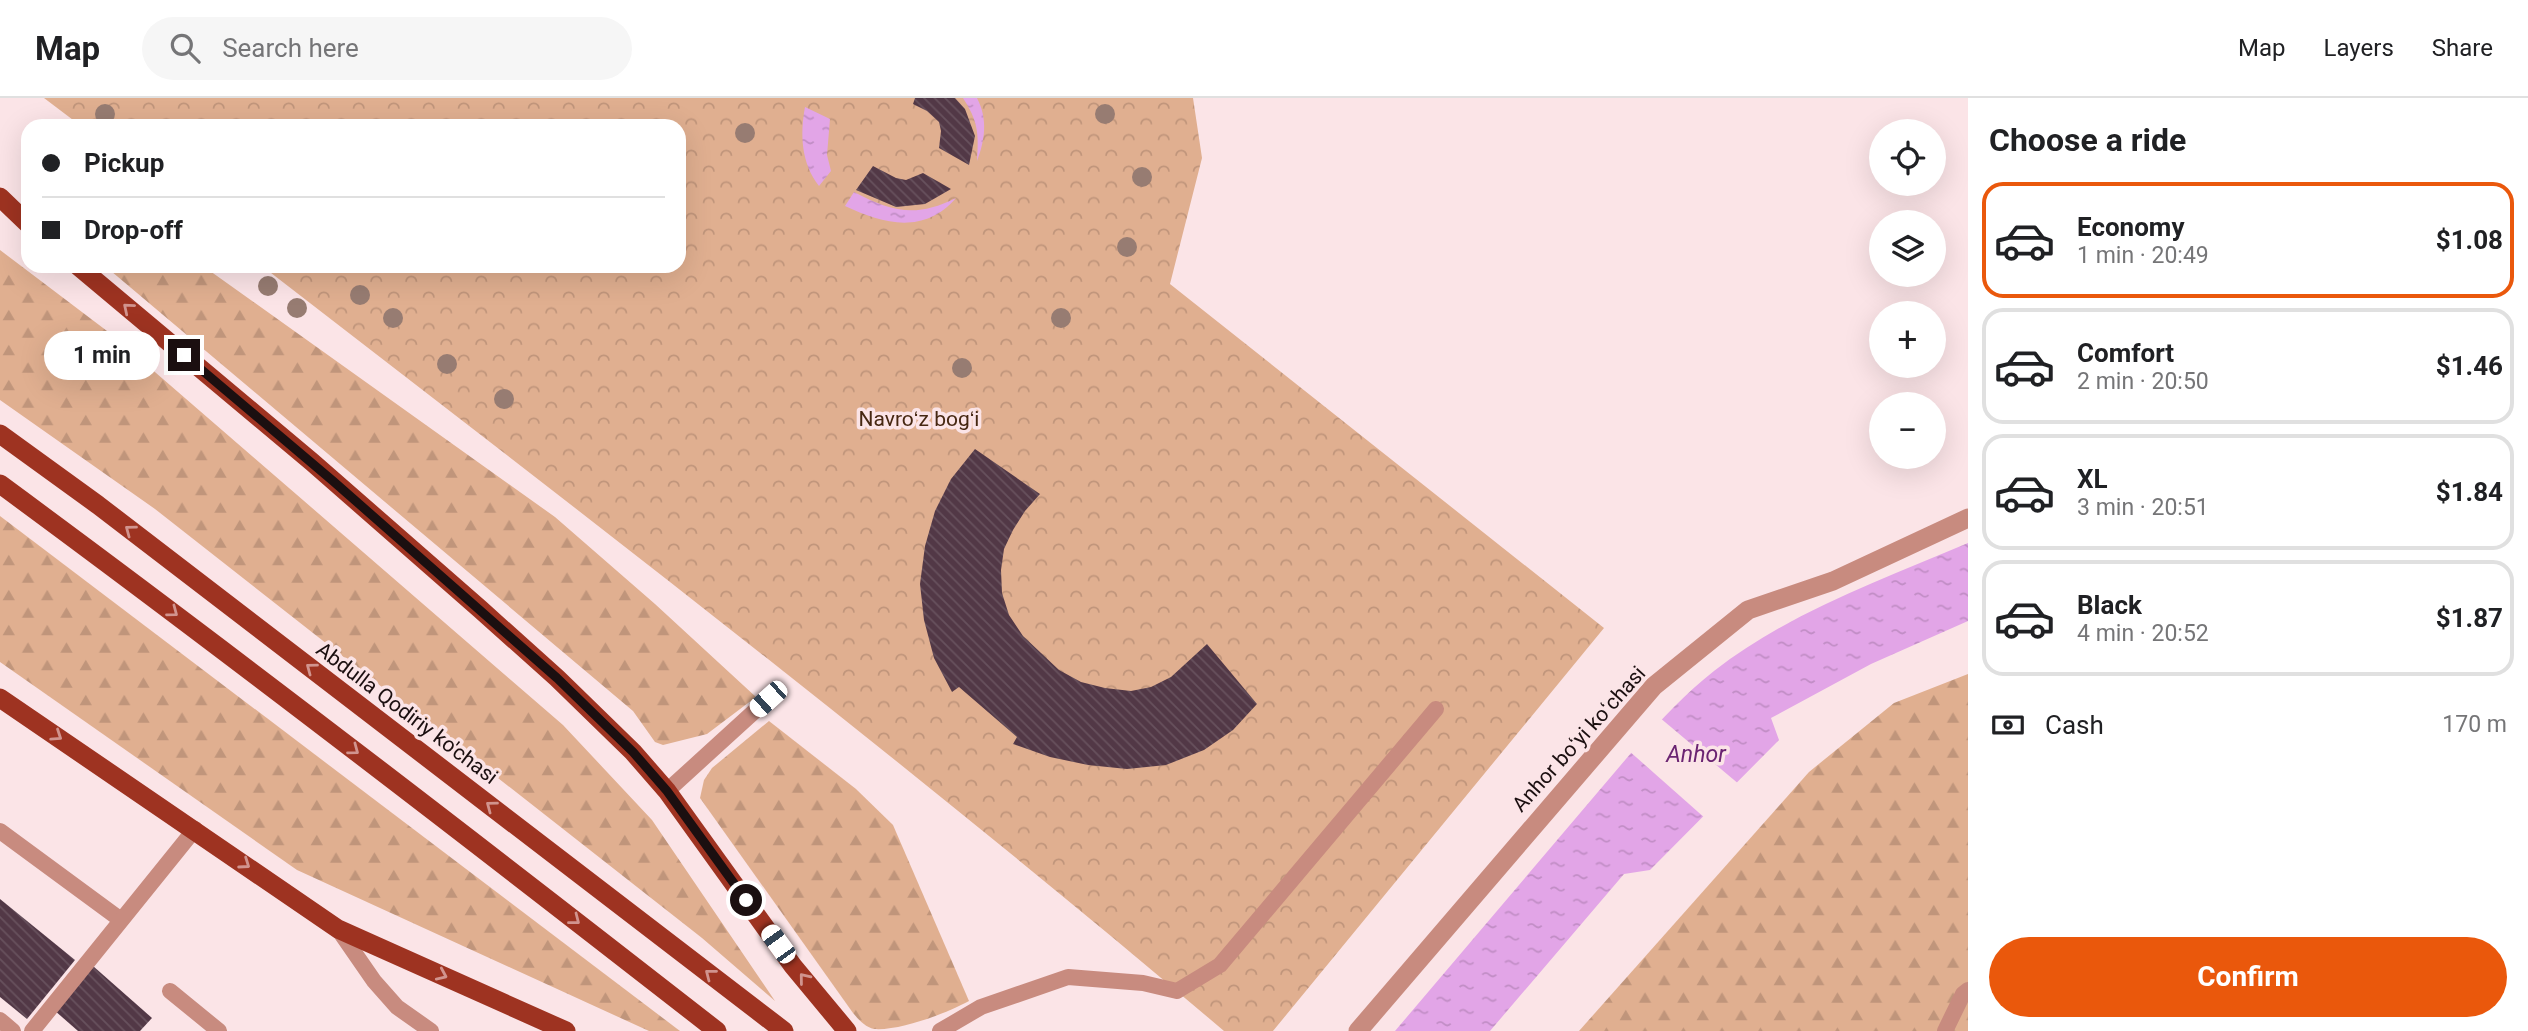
<!DOCTYPE html>
<html lang="en">
<head>
<meta charset="utf-8">
<style>
  body { margin:0; font-family:Roboto,sans-serif; background:#f6f6f6; color:#202124; height:100vh; display:flex; flex-direction:column; font-size:26px; white-space:nowrap }
  * { box-sizing:border-box; margin:0 }
  p { font-size:23px; color:#757577 }
  .icon { flex:none; width:38px; height:38px; fill:none; stroke:currentColor; stroke-width:2; stroke-linecap:round; stroke-linejoin:round }
  .map { position:relative; flex:1; overflow:hidden }
  .side { display:flex; flex-direction:column; background:#fff; width:560px }
  .side>* { flex:none }
  .guide { position:absolute; left:21px; top:21px; width:665px; height:154px; border-radius:21px; box-shadow:0 7px 28px #0002; display:grid; align-content:center; height:154px; padding:0 21px; background:#fff }
  .controls { position:absolute; left:1869px; top:21px; display:grid; gap:14px }
  .controls a { display:grid; place-items:center; width:77px; height:77px; border-radius:50%; background:#fff; box-shadow:0 7px 28px #0002; font-size:35px }
  .end { position:absolute; width:32px; height:32px; margin:-16px; border:9px solid #1b0f10; background:#fff; box-shadow:0 0 0 4px #fff }
  .from { border-radius:50% }
  .bubble { position:absolute; height:49px; border-radius:24px; background:#fff; box-shadow:0 7px 28px #0002; font-size:23px; font-weight:700; line-height:49px; text-align:center }
  .car { position:absolute; width:21px; height:42px; margin:-21px -10px; border-radius:9px; box-shadow:0 0 5px 2px #0007; background:linear-gradient(#fff 24%,#345 0 40%,#fff 0 76%,#345 0 86%,#fff 0) }
  .guide b { display:flex; align-items:center; gap:24px; height:66px; font-size:26px }
  .guide b+b { border-top:2px solid #e0e0e0 }
  .guide i { width:18px; height:18px; background:#202124 }
  ul { padding:0; list-style:none }
  li { display:flex; align-items:center; gap:21px; height:116px; margin:0 14px 10px; padding:0 7px; border:4px solid #e0e0e0; border-radius:21px }
  li div { flex:1 }
  li b { display:block; font-size:26px }
  li em { font-style:normal; font-weight:700 }
  li.current { border-color:#ea580c }
  li>.icon { width:63px; height:63px; stroke-width:1.5 }
  h2 { padding:0 21px; font-size:32px; line-height:84px }
  .pay { display:flex; align-items:center; gap:18px; height:77px; padding:0 21px; font-size:26px }
  .pay p { margin-inline-start:auto }
  .cta { display:flex; gap:14px; margin-top:auto; padding:14px 21px }
  .cta a { flex:1; height:80px; border-radius:42px; background:#ea580c; color:#fff; font-size:28px; font-weight:700; line-height:80px; text-align:center }
  header { display:flex; align-items:center; gap:42px; box-sizing:border-box; height:98px; padding:0 35px; background:#fff; border-bottom:2px solid #e0e0e0 }
  header strong { font-size:33px }
  nav { display:flex; gap:38px; margin-inline-start:auto; font-size:24px }
  .search { width:490px; height:63px; background:#f6f6f6; display:flex; align-items:center; gap:18px; box-sizing:border-box; padding:0 24px; border-radius:38px; color:#757577; font-size:26px }
  main { display:flex; flex:1; min-height:0 }
  .map>svg:first-child { display:block }
  .forest { fill:url(#forest-firs) }
  .park { fill:url(#park-crowns) }
  .water { fill:url(#water-ripples) }
  .pier { fill:#fbe4e7 }
  .building { fill:url(#building-back-hatch) }
  .lines { fill:none; stroke-linecap:round; stroke-linejoin:round }
  .service { stroke:#c88b7f; stroke-width:16 }
  .pedestrian { stroke:#c88b7f; stroke-width:19 }
  .primary { stroke:#9e3321; stroke-width:19 }
  .tree { fill:#977c72 }
  .oneway { stroke:#d1948e }
  .route { stroke:#1b0f10; stroke-width:9 }
  .labels { text-anchor:middle; stroke-width:7; stroke-linejoin:round; paint-order:stroke }
  .park-label { font-size:21px; fill:#462712; stroke:#fbe4e7 }
  .street-label { font-size:21px; fill:#1b0f10; stroke:#fbe4e7 }
  .water-label { font-size:23px; font-style:italic; fill:#6b2472; stroke:#fbe4e7 }
</style>
</head>
<body>
<header>
<strong>Map</strong>
<div class="search"><svg class="icon" aria-label="search" viewBox="0 0 24 24"><circle cx="10" cy="10" r="6"/><path d="M15 15l6 6"/></svg>Search here</div>
<nav><a>Map</a><a>Layers</a><a>Share</a></nav>
</header>
<main>
<div class="map">
<svg width="1968" height="933" viewBox="0 0 1968 933">
  <defs>
    <pattern id="forest-firs" width="22" height="20" patternUnits="userSpaceOnUse" patternTransform="scale(1.75)"><rect width="22" height="20" fill="#e0af90"/><path d="M5 1l3.5 6h-7zM16 11l3.5 6h-7z" fill="#c0957b"/></pattern>
    <pattern id="park-crowns" width="20" height="18" patternUnits="userSpaceOnUse" patternTransform="scale(1.75)"><rect width="20" height="18" fill="#e0af90"/><path d="M2 6a3 3 0 1 1 6 0M12 15a3 3 0 1 1 6 0" fill="none" stroke="#c0957b"/></pattern>
    <pattern id="water-ripples" width="26" height="14" patternUnits="userSpaceOnUse" patternTransform="scale(1.75)"><rect width="26" height="14" fill="#e2a5e7"/><path d="M2 4q2-2 4 0t4 0M15 11q2-2 4 0t4 0" fill="none" stroke="#c18dc5"/></pattern>
    <pattern id="building-back-hatch" width="6" height="6" patternUnits="userSpaceOnUse" patternTransform="scale(1.75)"><rect width="6" height="6" fill="#523846"/><path d="M-1 5l2 2M0 0l6 6M5-1l2 2" fill="none" stroke="#67515d"/></pattern>
  </defs>
  <rect width="100%" height="100%" fill="#fbe4e7"/>
  <!-- forest -->
  <g class="forest">
    <path d="M0 152 111 236 563 627 652 722 775 903 702 840 155 411 0 302Z"/>
    <path d="M105 168H203L555 419 655 506 756 599 707 636 663 647 655 644 633 613Z"/>
    <path d="M0 418 680 933H649L297 772 0 564Z"/>
    <path d="M1968 576V933H1579L1809 674 1894 605Z"/>
    <path d="M769 623 856 691 893 727 969 903C947 915 900 933 874 931 865 929 859 922 853 915L700 700 704 682 712 670Z"/>
  </g>
  <!-- park -->
  <path class="park" d="M44 0H1193L1202 60 1170 186 1604 530 1273 933H1224C912 668 586 418 262 168H679V28H81Z"/>
  <!-- water -->
  <g class="water">
    <path d="M963 0H977C988 21 985 42 977 63 979 35 978 23 963 0Z"/>
    <path d="M805 9 830 21 827 57 831 73 819 88C801 65 800 36 805 9Z"/>
    <path d="M854 94C892 114 916 120 956 100 924 137 883 126 845 108Z"/>
    <path d="M1968 445V523L1871 566 1771 620 1779 642 1650 772 1624 776 1490 933H1395L1637 648C1661 622 1686 595 1714 573 1790 514 1881 482 1968 445Z"/>
  </g>
  <!-- pier -->
  <path class="pier" d="M1659 619 1740 687 1706 721 1628 652Z"/>
  <!-- building -->
  <g class="building">
    <path d="M915 0H955L965 11 975 38 969 67 939 50 941 33 939 24 927 13 913 6Z"/>
    <path d="M873 68 896 80 906 82 923 75 951 91 925 106 896 109 856 92Z"/>
    <path d="M975 351 1040 396 1025 413 1013 432 1004 451 1001 472 1002 495 1009 517 1023 538 1059 572 1081 584 1105 590 1131 593 1151 589 1171 579 1207 546 1257 606 1233 632 1204 652 1166 667 1127 671 1088 667 1050 659 1013 646 1017 639 959 589 952 594 934 560 924 522 920 486 925 448 935 413 951 381Z"/>
    <path d="M0 801 75 862 27 921 0 899Z"/>
    <path d="M93 868 152 920 140 933H78L54 912Z"/>
  </g>
  <g class="lines">
    <!-- service -->
    <g class="service">
      <path d="M667 693 768 601"/>
      <path d="M0 733 121 822"/>
      <path d="M338 831 374 883 397 909 431 933"/>
      <path d="M170 893 219 933"/>
      <path d="M0 922 13 933"/>
      <path d="M32 933 195 731"/>
      <path d="M940 933 981 909 1068 879 1143 885 1177 893 1220 867 1436 611"/>
      <path d="M1945 933 1963 896 1968 892"/>
    </g>
    <!-- pedestrian -->
    <path class="pedestrian" d="M1358 933 1654 588 1748 512 1833 483 1968 420"/>
    <!-- primary -->
    <g class="primary">
      <path d="M0 99 28 126"/>
      <path d="M78 168 312 364 480 511 557 580 633 654 667 693 793 868 847 933"/>
      <path d="M0 336 98 407 784 933"/>
      <path d="M0 386C242 564 480 748 717 933"/>
      <path d="M0 600 338 831 566 933"/>
    </g>
  </g>
  <!-- trees -->
  <g class="tree">
    <circle cx="105" cy="16" r="10"/>
    <circle cx="1105" cy="16" r="10"/>
    <circle cx="745" cy="35" r="10"/>
    <circle cx="1142" cy="79" r="10"/>
    <circle cx="1127" cy="149" r="10"/>
    <circle cx="268" cy="188" r="10"/>
    <circle cx="360" cy="197" r="10"/>
    <circle cx="297" cy="210" r="10"/>
    <circle cx="393" cy="220" r="10"/>
    <circle cx="1061" cy="220" r="10"/>
    <circle cx="447" cy="266" r="10"/>
    <circle cx="962" cy="270" r="10"/>
    <circle cx="504" cy="301" r="10"/>
  </g>
  <!-- one-way arrows -->
  <defs><path id="oneway-chevron" d="M-2-3.5L2.5 0L-2 3.5" fill="none" stroke-width="1.6" stroke-linecap="round" stroke-linejoin="round" transform="scale(1.75)"/></defs>
  <g class="oneway">
    <use href="#oneway-chevron" transform="translate(128 210) rotate(-140)"/>
    <use href="#oneway-chevron" transform="translate(130 432) rotate(-143)"/>
    <use href="#oneway-chevron" transform="translate(173 514) rotate(37)"/>
    <use href="#oneway-chevron" transform="translate(311 570) rotate(-143)"/>
    <use href="#oneway-chevron" transform="translate(57 638) rotate(34)"/>
    <use href="#oneway-chevron" transform="translate(354 652) rotate(37)"/>
    <use href="#oneway-chevron" transform="translate(491 708) rotate(-143)"/>
    <use href="#oneway-chevron" transform="translate(245 766) rotate(35)"/>
    <use href="#oneway-chevron" transform="translate(575 822) rotate(38)"/>
    <use href="#oneway-chevron" transform="translate(710 876) rotate(-142)"/>
    <use href="#oneway-chevron" transform="translate(442 877) rotate(24)"/>
    <use href="#oneway-chevron" transform="translate(804 880) rotate(-129)"/>
  </g>
  <g class="lines">
    <!-- route -->
    <path class="route" d="M184 257 333 383 557 580 633 654 667 693 746 802"/>
  </g>
  <g class="labels">
    <!-- park labels -->
    <g class="park-label">
      <text x="919" y="328">Navroʻz bogʻi</text>
    </g>
    <!-- street labels -->
    <g class="street-label">
      <text transform="translate(407 615) rotate(37)" y="7">Abdulla Qodiriy ko'chasi</text>
      <text transform="translate(1579 641) rotate(-48)" y="7">Anhor boʻyi koʻchasi</text>
    </g>
    <!-- water labels -->
    <g class="water-label">
      <text x="1696" y="664">Anhor</text>
    </g>
  </g>
</svg>
<div class="controls">
<a><svg class="icon" aria-label="locate" viewBox="0 0 24 24"><circle cx="12" cy="12" r="6"/><path d="M12 2v4M12 18v4M2 12h4M18 12h4"/></svg></a>
<a><svg class="icon" aria-label="layers" viewBox="0 0 24 24"><path d="M12 4l9 5-9 5-9-5zM3 14l9 5 9-5"/></svg></a>
<a>+</a>
<a>−</a>
</div>
<i class="end from" style="left:746px;top:802px"></i>
<i class="end" style="left:184px;top:257px"></i>
<div class="bubble" style="left:44px;top:233px;width:116px">1 min</div>
<i class="car" style="left:768px;top:601px;rotate:228deg"></i>
<i class="car" style="left:778px;top:846px;rotate:324deg"></i>
<div class="guide">
<b><i class="from"></i>Pickup</b>
<b><i></i>Drop-off</b>
</div>
</div>
<section class="side">
<h2>Choose a ride</h2>
<ul>
<li class="current"><svg class="icon" aria-label="car" viewBox="0 0 24 24"><path d="M5 17H2v-5l4-1 3-4h7l3 4 3 1v5h-3M9 17h6M6 11h13"/><circle cx="7" cy="17" r="2"/><circle cx="17" cy="17" r="2"/></svg><div><b>Economy</b><p>1 min · 20:49</p></div><em>$1.08</em></li>
<li><svg class="icon" aria-label="car" viewBox="0 0 24 24"><path d="M5 17H2v-5l4-1 3-4h7l3 4 3 1v5h-3M9 17h6M6 11h13"/><circle cx="7" cy="17" r="2"/><circle cx="17" cy="17" r="2"/></svg><div><b>Comfort</b><p>2 min · 20:50</p></div><em>$1.46</em></li>
<li><svg class="icon" aria-label="car" viewBox="0 0 24 24"><path d="M5 17H2v-5l4-1 3-4h7l3 4 3 1v5h-3M9 17h6M6 11h13"/><circle cx="7" cy="17" r="2"/><circle cx="17" cy="17" r="2"/></svg><div><b>XL</b><p>3 min · 20:51</p></div><em>$1.84</em></li>
<li><svg class="icon" aria-label="car" viewBox="0 0 24 24"><path d="M5 17H2v-5l4-1 3-4h7l3 4 3 1v5h-3M9 17h6M6 11h13"/><circle cx="7" cy="17" r="2"/><circle cx="17" cy="17" r="2"/></svg><div><b>Black</b><p>4 min · 20:52</p></div><em>$1.87</em></li>
</ul>
<div class="pay"><svg class="icon" aria-label="cash" viewBox="0 0 24 24"><path d="M3 7h18v10H3z"/><circle cx="12" cy="12" r="2"/></svg>Cash<p>170 m</p></div>
<div class="cta"><a>Confirm</a></div>
</section>
</main>
</body>
</html>
